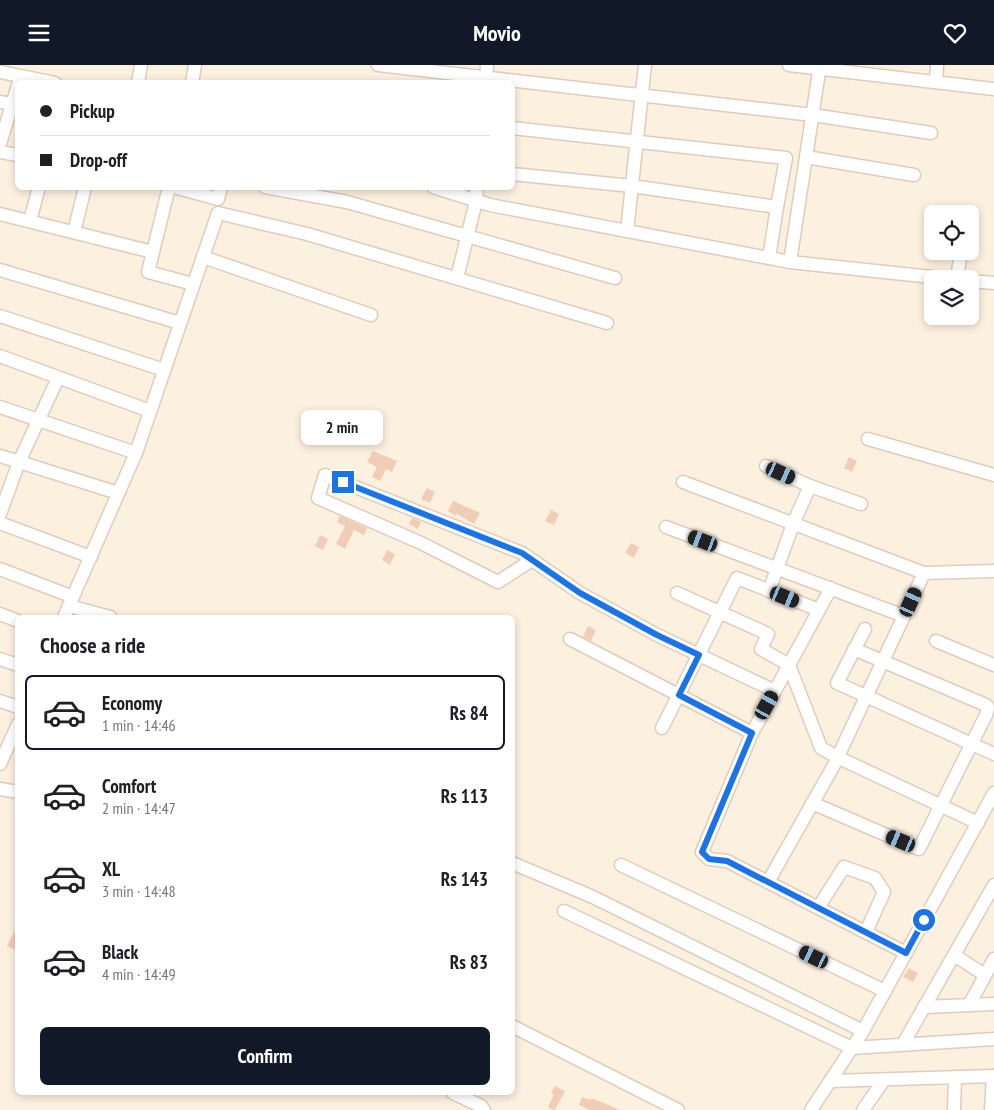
<!DOCTYPE html>
<html lang="en">
<head>
<meta charset="utf-8">
<style>
  body { margin:0; font-family:"PT Sans Narrow",sans-serif; background:#f6f6f6; color:#202124; height:100vh; display:flex; flex-direction:column; font-size:19px; white-space:nowrap }
  * { box-sizing:border-box; margin:0 }
  p { font-size:16px; color:#757577 }
  .icon { flex:none; width:28px; height:28px; fill:none; stroke:currentColor; stroke-width:2; stroke-linecap:round; stroke-linejoin:round }
  .map { position:relative; flex:1; overflow:hidden }
  .side { position:absolute; left:15px; top:550px; width:500px; height:480px; display:flex; flex-direction:column; background:#fff; border-radius:8px; box-shadow:0 2px 8px #0003 }
  .side>* { flex:none }
  .banner { position:absolute; left:15px; top:15px; width:500px; height:110px; border-radius:8px; box-shadow:0 2px 8px #0003; display:grid; align-content:center; height:110px; padding:0 25px; background:#fff }
  .controls { position:absolute; left:924px; top:140px; display:grid; gap:10px }
  .controls a { display:grid; place-items:center; width:55px; height:55px; border-radius:8px; background:#fff; box-shadow:0 2px 8px #0003; font-size:25px }
  .end { position:absolute; width:22px; height:22px; margin:-11px; border:6px solid #1a73e8; background:#fff; box-shadow:0 0 0 2px #fff }
  .from { border-radius:50% }
  .bubble { position:absolute; height:35px; border-radius:8px; background:#fff; box-shadow:0 2px 8px #0003; font-size:16px; font-weight:600; line-height:35px; text-align:center }
  .car { position:absolute; width:15px; height:30px; margin:-15px -8px; border-radius:6px; box-shadow:0 0 4px 1px #0007; background:linear-gradient(#222 24%,#8ab4d8 0 40%,#222 0 76%,#8ab4d8 0 86%,#222 0) }
  .banner b { display:flex; align-items:center; gap:18px; height:48px; font-size:19px }
  .banner b+b { border-top:1px solid #e0e0e0 }
  .banner i { width:12px; height:12px; background:#202124 }
  ul { padding:0; list-style:none }
  li { display:flex; align-items:center; gap:15px; height:75px; margin:0 10px 8px; padding:0 15px; border:2px solid transparent; border-radius:8px }
  li div { flex:1 }
  li b { display:block; font-size:19px }
  li em { font-style:normal; font-weight:600 }
  li.active { border-color:#111827 }
  li>.icon { width:45px; height:45px; stroke-width:1.5 }
  h2 { padding:0 25px; font-size:22px; line-height:60px }
  .action { display:flex; gap:10px; margin-top:auto; padding:10px 25px }
  .action a { flex:1; height:58px; border-radius:8px; background:#111827; color:#fff; font-size:20px; font-weight:600; line-height:58px; text-align:center }
  header { display:flex; justify-content:space-between; align-items:center; height:65px; padding:0 25px; background:#111827; color:#fff; font-size:22px; font-weight:600 }
  .map>svg:first-child { display:block }
  .building { fill:#f1cdb7 }
  .lines { fill:none; stroke-linecap:round; stroke-linejoin:round }
  .street-casing { stroke:#dfccbc; stroke-width:15 }
  .street { stroke:#fff; stroke-width:12 }
  .route { stroke:#1a73e8; stroke-width:6 }
</style>
</head>
<body>
<header><svg class="icon" aria-label="menu" viewBox="0 0 24 24"><path d="M4 6h16M4 12h16M4 18h16"/></svg>Movio<svg class="icon" aria-label="heart" viewBox="0 0 24 24"><path d="M12 20l-8-8c-3-5 5-10 8-4 3-6 11-1 8 4z"/></svg></header>
<div class="map">
<svg width="994" height="1045" viewBox="0 0 994 1045">
  <rect width="100%" height="100%" fill="#fcf0df"/>
  <!-- building -->
  <g class="building">
    <path d="M373 386 397 396 392 407 386 404 380 416 372 412 377 402 367 397Z"/>
    <path d="M849 392 857 396 852 407 844 403Z"/>
    <path d="M427 423 435 427 430 438 421 434Z"/>
    <path d="M453 436 480 448 474 459 457 449 456 451 448 446Z"/>
    <path d="M551 445 559 449 554 460 545 456Z"/>
    <path d="M340 451 367 463 364 470 354 465 345 484 336 479 345 461 337 457Z"/>
    <path d="M412 453 421 457 418 464 409 459Z"/>
    <path d="M320 470 328 474 323 485 315 481Z"/>
    <path d="M631 478 639 482 634 493 625 488Z"/>
    <path d="M387 485 395 489 390 500 382 495Z"/>
    <path d="M588 561 596 565 591 576 583 572Z"/>
    <path d="M18 859V886L7 881Z"/>
    <path d="M909 903 918 908 913 917 903 912Z"/>
    <path d="M555 1021 565 1026 555 1045H553L548 1042 554 1029 551 1028Z"/>
    <path d="M582 1032 590 1035 592 1033 620 1045H590L579 1040Z"/>
  </g>
  <g class="lines">
    <defs>
      <g id="street">
        <path d="M378 0 813 50 931 68"/>
        <path d="M789 0 994 24"/>
        <path d="M0 7 55 18"/>
        <path d="M936 17 937 0"/>
        <path d="M138 18 141 0"/>
        <path d="M192 18 195 0"/>
        <path d="M486 18 487 0"/>
        <path d="M0 37 18 40"/>
        <path d="M512 63 786 93 777 142"/>
        <path d="M0 79 18 20"/>
        <path d="M0 87 18 90"/>
        <path d="M806 92 914 110"/>
        <path d="M512 109 632 121 777 142 769 193"/>
        <path d="M169 122 148 207 193 219"/>
        <path d="M174 122 218 134 221 122"/>
        <path d="M265 122 347 137 615 213"/>
        <path d="M433 122 490 140 790 197 951 214"/>
        <path d="M945 148 950 149"/>
        <path d="M0 149 153 187"/>
        <path d="M30 156 39 122"/>
        <path d="M627 166 645 0"/>
        <path d="M74 167 85 122"/>
        <path d="M203 192 371 250"/>
        <path d="M790 197 820 0"/>
        <path d="M0 205 180 258"/>
        <path d="M457 213 476 136 477 122"/>
        <path d="M957 214 961 186"/>
        <path d="M970 216 994 218"/>
        <path d="M0 251 164 305"/>
        <path d="M0 291 150 346"/>
        <path d="M0 342 136 388"/>
        <path d="M868 374 994 410"/>
        <path d="M0 391 118 428"/>
        <path d="M766 401 810 421 861 439"/>
        <path d="M683 417 924 508 904 551"/>
        <path d="M0 449 19 397 58 313"/>
        <path d="M0 458 91 492"/>
        <path d="M666 462 904 551 834 700 768 817"/>
        <path d="M532 495 498 517 421 478 318 433 325 410 522 488 580 528 657 570 775 626"/>
        <path d="M0 504 73 532"/>
        <path d="M924 508 994 506"/>
        <path d="M831 523 752 668 702 787 709 794 727 796 906 888"/>
        <path d="M769 526 793 459 810 421"/>
        <path d="M677 528 768 569 761 584 789 600 821 683 837 692 978 758"/>
        <path d="M69 541 110 552"/>
        <path d="M0 549 18 556"/>
        <path d="M64 552 136 388 218 148 307 169 607 258"/>
        <path d="M865 564 837 618 994 689"/>
        <path d="M570 574 752 668"/>
        <path d="M936 576 994 600"/>
        <path d="M0 594 18 600"/>
        <path d="M0 636 18 642"/>
        <path d="M662 663 737 513 819 545"/>
        <path d="M0 699 18 659"/>
        <path d="M0 724 18 727"/>
        <path d="M812 738 919 784 986 650 988 642 986 640 854 584"/>
        <path d="M512 798 593 832 863 966"/>
        <path d="M621 800 885 926"/>
        <path d="M818 843 844 802 875 813 884 827 866 867"/>
        <path d="M564 846 852 983 994 974"/>
        <path d="M954 890 985 910"/>
        <path d="M969 940 994 894"/>
        <path d="M924 942 994 939"/>
        <path d="M512 961 678 1045"/>
        <path d="M903 979 994 820"/>
        <path d="M830 1016 994 1011"/>
        <path d="M453 1028 481 1041 484 1045"/>
        <path d="M811 1045 863 966 994 728"/>
        <path d="M863 1045 884 1015"/>
        <path d="M954 1045 955 1013"/>
        <path d="M991 1045 993 1011"/>
      </g>
    </defs>
    <!-- street casing -->
    <use href="#street" class="street-casing"/>
    <!-- street -->
    <use href="#street" class="street"/>
  </g>
  <g class="lines">
    <!-- route -->
    <path class="route" d="M343 417 522 488 580 528 657 570 699 590 679 630 752 668 702 787 709 794 727 796 906 888 924 855"/>
  </g>
</svg>
<div class="controls">
<a><svg class="icon" aria-label="locate" viewBox="0 0 24 24"><circle cx="12" cy="12" r="6"/><path d="M12 2v4M12 18v4M2 12h4M18 12h4"/></svg></a>
<a><svg class="icon" aria-label="layers" viewBox="0 0 24 24"><path d="M12 4l9 5-9 5-9-5zM3 14l9 5 9-5"/></svg></a>
</div>
<i class="end from" style="left:924px;top:855px"></i>
<i class="end" style="left:343px;top:417px"></i>
<div class="bubble" style="left:301px;top:345px;width:82px">2 min</div>
<i class="car" style="left:781px;top:408px;rotate:114deg"></i>
<i class="car" style="left:703px;top:476px;rotate:291deg"></i>
<i class="car" style="left:785px;top:532px;rotate:112deg"></i>
<i class="car" style="left:911px;top:537px;rotate:24deg"></i>
<i class="car" style="left:767px;top:640px;rotate:29deg"></i>
<i class="car" style="left:901px;top:776px;rotate:293deg"></i>
<i class="car" style="left:814px;top:892px;rotate:296deg"></i>
<div class="banner">
<b><i class="from"></i>Pickup</b>
<b><i></i>Drop-off</b>
</div>
<section class="side">
<h2>Choose a ride</h2>
<ul>
<li class="active"><svg class="icon" aria-label="car" viewBox="0 0 24 24"><path d="M5 17H2v-5l4-1 3-4h7l3 4 3 1v5h-3M9 17h6M6 11h13"/><circle cx="7" cy="17" r="2"/><circle cx="17" cy="17" r="2"/></svg><div><b>Economy</b><p>1 min · 14:46</p></div><em>Rs 84</em></li>
<li><svg class="icon" aria-label="car" viewBox="0 0 24 24"><path d="M5 17H2v-5l4-1 3-4h7l3 4 3 1v5h-3M9 17h6M6 11h13"/><circle cx="7" cy="17" r="2"/><circle cx="17" cy="17" r="2"/></svg><div><b>Comfort</b><p>2 min · 14:47</p></div><em>Rs 113</em></li>
<li><svg class="icon" aria-label="car" viewBox="0 0 24 24"><path d="M5 17H2v-5l4-1 3-4h7l3 4 3 1v5h-3M9 17h6M6 11h13"/><circle cx="7" cy="17" r="2"/><circle cx="17" cy="17" r="2"/></svg><div><b>XL</b><p>3 min · 14:48</p></div><em>Rs 143</em></li>
<li><svg class="icon" aria-label="car" viewBox="0 0 24 24"><path d="M5 17H2v-5l4-1 3-4h7l3 4 3 1v5h-3M9 17h6M6 11h13"/><circle cx="7" cy="17" r="2"/><circle cx="17" cy="17" r="2"/></svg><div><b>Black</b><p>4 min · 14:49</p></div><em>Rs 83</em></li>
</ul>
<div class="action"><a>Confirm</a></div>
</section>
</div>
</body>
</html>
